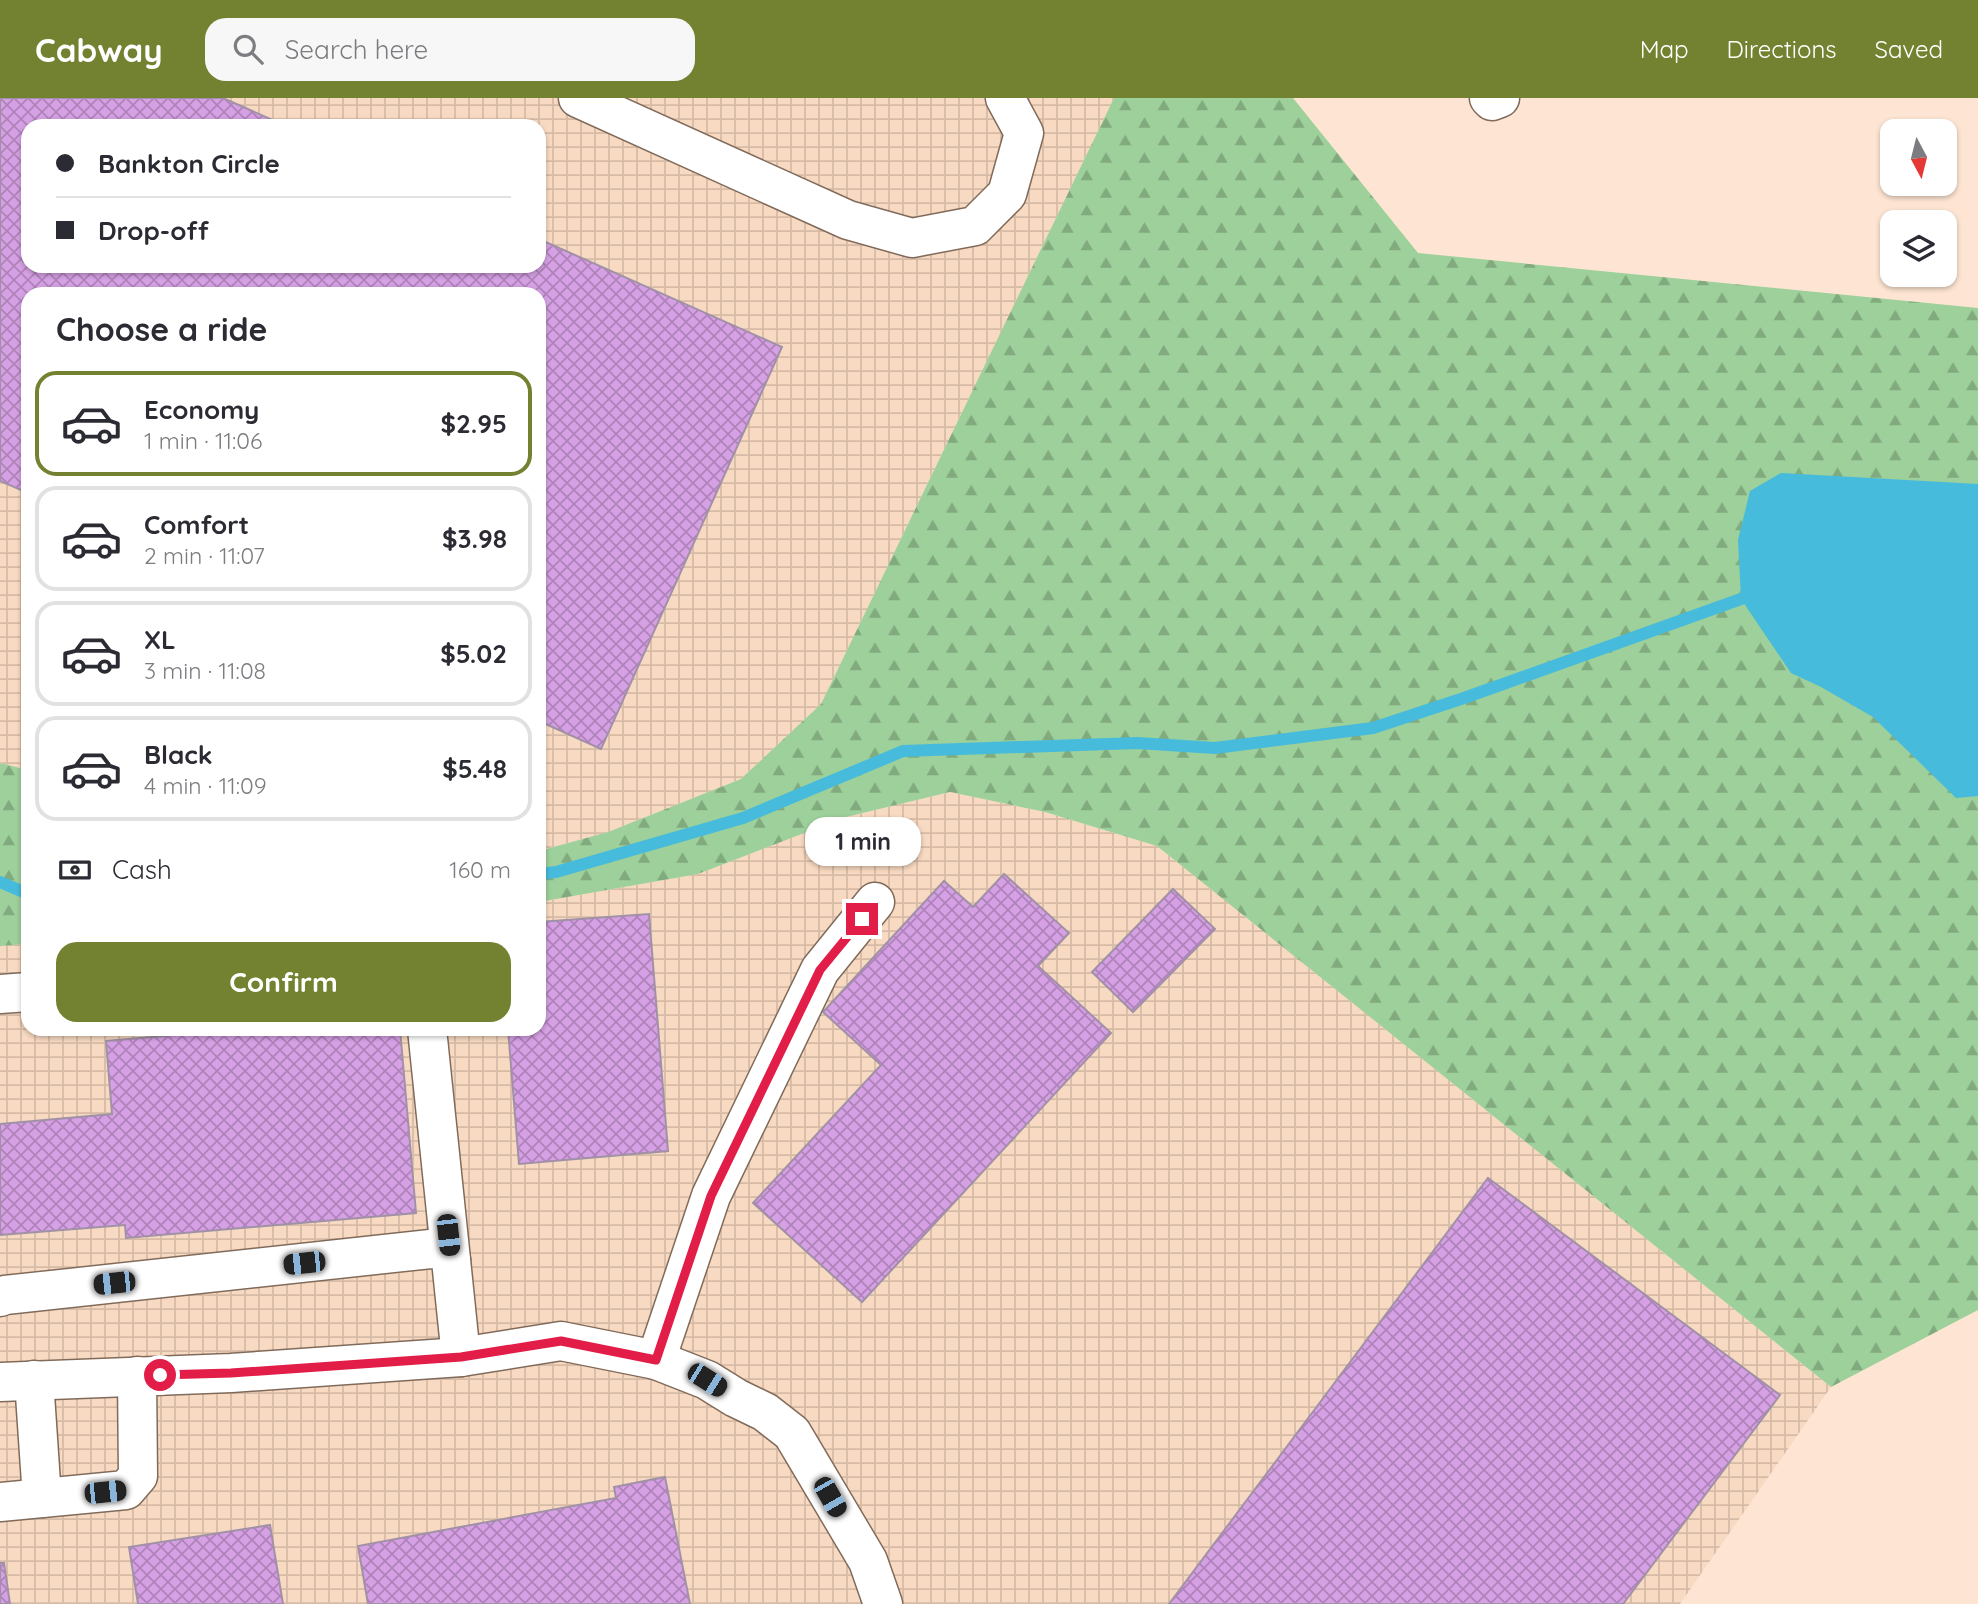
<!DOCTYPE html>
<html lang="en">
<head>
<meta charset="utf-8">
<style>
  body { margin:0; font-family:Quicksand,sans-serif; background:#f7f7f7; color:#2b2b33; height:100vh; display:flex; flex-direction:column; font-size:26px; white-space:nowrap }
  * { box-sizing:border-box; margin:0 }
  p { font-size:23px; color:#7c7c81 }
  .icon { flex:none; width:38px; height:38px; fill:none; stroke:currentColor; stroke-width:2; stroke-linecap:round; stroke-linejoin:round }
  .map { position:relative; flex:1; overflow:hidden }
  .panel { position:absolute; left:21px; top:189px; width:525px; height:749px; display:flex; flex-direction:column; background:#fff; border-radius:21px; box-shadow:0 2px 5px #0004 }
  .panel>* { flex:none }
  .hud { position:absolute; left:21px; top:21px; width:525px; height:154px; border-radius:21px; box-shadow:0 2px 5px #0004; display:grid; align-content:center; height:154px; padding:0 35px; background:#fff }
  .needle { width:46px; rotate:173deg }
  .fabs { position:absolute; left:1880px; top:21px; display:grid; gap:14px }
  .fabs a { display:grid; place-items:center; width:77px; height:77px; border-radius:14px; background:#fff; box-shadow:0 2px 5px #0004; font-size:35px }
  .end { position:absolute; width:32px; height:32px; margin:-16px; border:9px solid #e11d48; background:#fff; box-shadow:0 0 0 4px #fff }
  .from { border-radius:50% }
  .bubble { position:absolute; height:49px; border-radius:21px; background:#fff; box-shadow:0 2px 5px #0004; font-size:23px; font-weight:700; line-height:49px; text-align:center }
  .car { position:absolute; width:21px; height:42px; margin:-21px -10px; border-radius:9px; box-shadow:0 0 5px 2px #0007; background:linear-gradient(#222 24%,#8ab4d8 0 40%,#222 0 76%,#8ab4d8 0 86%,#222 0) }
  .hud b { display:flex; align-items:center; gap:24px; height:66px; font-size:26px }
  .hud b+b { border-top:2px solid #e1e1e2 }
  .hud i { width:18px; height:18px; background:#2b2b33 }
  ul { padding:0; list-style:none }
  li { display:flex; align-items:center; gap:21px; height:105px; margin:0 14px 10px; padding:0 21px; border:4px solid #e1e1e2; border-radius:21px }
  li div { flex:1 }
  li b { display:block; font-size:26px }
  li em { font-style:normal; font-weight:700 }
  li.current { border-color:#738230 }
  li>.icon { width:63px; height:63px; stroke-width:1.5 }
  h2 { padding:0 35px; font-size:32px; line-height:84px }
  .pay { display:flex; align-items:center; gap:18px; height:77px; padding:0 35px; font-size:26px }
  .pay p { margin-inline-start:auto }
  .primary-button { display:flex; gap:14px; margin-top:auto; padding:14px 35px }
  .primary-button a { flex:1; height:80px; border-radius:21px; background:#738230; color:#fff; font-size:28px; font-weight:700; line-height:80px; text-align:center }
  header { display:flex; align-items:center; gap:42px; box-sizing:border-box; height:98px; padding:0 35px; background:#738230; color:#fff }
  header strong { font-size:33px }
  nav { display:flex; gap:38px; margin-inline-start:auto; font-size:24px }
  .search { width:490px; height:63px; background:#f7f7f7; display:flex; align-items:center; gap:18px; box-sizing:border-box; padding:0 24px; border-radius:21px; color:#7c7c81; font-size:26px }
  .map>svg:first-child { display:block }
  .industrial { fill:url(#industrial-grid); fill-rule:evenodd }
  .forest { fill:url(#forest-firs) }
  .water { fill:#47bbdb }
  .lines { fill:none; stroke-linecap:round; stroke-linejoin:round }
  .stream { stroke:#47bbdb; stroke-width:12 }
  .building { fill:url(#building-cross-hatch); stroke:#a191a6; stroke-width:2 }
  .minor-casing { stroke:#806b5b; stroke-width:41 }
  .minor { stroke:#fff; stroke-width:38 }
  .route { stroke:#e11d48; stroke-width:9 }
</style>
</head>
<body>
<header>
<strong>Cabway</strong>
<div class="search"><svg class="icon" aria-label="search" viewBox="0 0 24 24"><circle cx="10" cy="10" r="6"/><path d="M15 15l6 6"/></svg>Search here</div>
<nav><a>Map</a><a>Directions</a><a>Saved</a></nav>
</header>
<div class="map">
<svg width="1978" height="1506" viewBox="0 0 1978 1506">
  <defs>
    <pattern id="industrial-grid" width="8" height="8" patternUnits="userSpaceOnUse" patternTransform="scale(1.75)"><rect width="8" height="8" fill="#f8d9c1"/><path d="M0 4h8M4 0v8" fill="none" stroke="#d6bba6"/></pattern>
    <pattern id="forest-firs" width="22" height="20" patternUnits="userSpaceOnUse" patternTransform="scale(1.75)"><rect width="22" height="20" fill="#9dd09a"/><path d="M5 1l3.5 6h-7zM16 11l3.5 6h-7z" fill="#81aa7e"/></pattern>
    <pattern id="building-cross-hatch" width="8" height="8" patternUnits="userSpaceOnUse" patternTransform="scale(1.75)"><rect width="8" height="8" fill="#d6a0e5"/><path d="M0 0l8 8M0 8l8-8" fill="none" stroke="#af83ba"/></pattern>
  </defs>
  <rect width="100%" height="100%" fill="#fee5d3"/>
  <!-- industrial -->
  <g class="industrial">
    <path d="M0 0H1114L821 606 741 681 608 734 539 753V196H28V672L0 665ZM28 28H539V168H28Z"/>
    <path d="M950 694 1045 714 1157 748 1831 1289 1680 1506H0V848L28 846V931H539V804L698 776 846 719Z"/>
  </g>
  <!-- forest -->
  <g class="forest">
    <path d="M1114 0H1293L1418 155 1978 210V1212L1831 1289 1157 748 1045 714 950 694 846 719 698 776 539 804V753L608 734 741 681 821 606Z"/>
    <path d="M0 665 28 672V846L0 848Z"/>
  </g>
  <!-- water -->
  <path class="water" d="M1781 375 1978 386V698L1956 700 1873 619 1821 589 1791 575 1741 501 1738 442 1750 393Z"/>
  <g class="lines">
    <!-- stream -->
    <g class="stream">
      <path d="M539 776 556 774 743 720 903 653 1137 645 1215 650 1373 630 1464 600 1741 501"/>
      <path d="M0 784 28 796"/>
    </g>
  </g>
  <!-- building -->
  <g class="building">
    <path d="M0 0H223L286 28H28V168H539V141L782 249 601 651 539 623V196H28V395L0 383Z"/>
    <path d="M1004 776 1069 835 1038 868 1111 935 862 1204 753 1105 881 967 823 914 944 783 973 809Z"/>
    <path d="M1173 791 1215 831 1133 914 1092 874Z"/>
    <path d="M649 816 668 1053 519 1066 508 931H539V824Z"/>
    <path d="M246 931H400L416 1115 126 1140 125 1127 0 1137V1026L112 1016 106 943Z"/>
    <path d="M1488 1080 1780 1297 1623 1506H1169Z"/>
    <path d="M665 1379 690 1506H368L358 1448 616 1400 614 1389Z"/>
    <path d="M270 1427 283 1506H138L129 1449Z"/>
    <path d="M0 1465H4L10 1506H0Z"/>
  </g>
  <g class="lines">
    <defs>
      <g id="minor">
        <path d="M578 0 848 122 912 140 975 128 1007 96 1024 35 1005 0"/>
        <path d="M1489 0 1492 3 1500 0"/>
        <path d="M0 896 28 894"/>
        <path d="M427 931 451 1162"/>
        <path d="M0 1199 5 1197 440 1150 451 1162 461 1259"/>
        <path d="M656 1262 711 1098 820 872 875 804"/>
        <path d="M34 1282 42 1400"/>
        <path d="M0 1284 231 1275 461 1259 561 1243 656 1262 707 1282 736 1300 765 1314 792 1335 868 1463 883 1506"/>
        <path d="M0 1404 126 1392 138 1378 137 1278"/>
      </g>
    </defs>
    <!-- minor casing -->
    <use href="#minor" class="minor-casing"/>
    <!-- minor -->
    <use href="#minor" class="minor"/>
  </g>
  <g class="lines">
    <!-- route -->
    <path class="route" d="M160 1277 231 1275 461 1259 561 1243 656 1262 711 1098 820 872 862 821"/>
  </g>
</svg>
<div class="fabs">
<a><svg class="needle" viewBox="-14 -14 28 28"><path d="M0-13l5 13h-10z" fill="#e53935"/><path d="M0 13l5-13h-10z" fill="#7c7c81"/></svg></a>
<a><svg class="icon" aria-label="layers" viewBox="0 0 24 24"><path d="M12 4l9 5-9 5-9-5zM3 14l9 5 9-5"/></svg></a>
</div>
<i class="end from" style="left:160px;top:1277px"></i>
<i class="end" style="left:862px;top:821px"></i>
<div class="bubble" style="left:805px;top:719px;width:116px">1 min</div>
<i class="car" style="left:448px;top:1137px;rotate:174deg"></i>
<i class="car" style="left:304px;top:1165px;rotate:264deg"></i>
<i class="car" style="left:114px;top:1185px;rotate:264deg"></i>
<i class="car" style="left:707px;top:1282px;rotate:122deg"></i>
<i class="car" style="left:105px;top:1394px;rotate:84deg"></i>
<i class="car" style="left:830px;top:1399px;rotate:150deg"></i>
<div class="hud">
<b><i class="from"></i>Bankton Circle</b>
<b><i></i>Drop-off</b>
</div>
<section class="panel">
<h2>Choose a ride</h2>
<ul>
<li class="current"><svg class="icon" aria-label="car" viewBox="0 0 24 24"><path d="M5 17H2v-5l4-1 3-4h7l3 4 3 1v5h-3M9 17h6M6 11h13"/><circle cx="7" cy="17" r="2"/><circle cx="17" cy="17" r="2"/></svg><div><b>Economy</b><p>1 min · 11:06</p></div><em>$2.95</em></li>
<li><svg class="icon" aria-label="car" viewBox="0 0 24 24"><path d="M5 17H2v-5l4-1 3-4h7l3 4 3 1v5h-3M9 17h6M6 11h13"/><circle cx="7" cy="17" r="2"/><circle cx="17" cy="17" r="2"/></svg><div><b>Comfort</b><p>2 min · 11:07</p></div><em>$3.98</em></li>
<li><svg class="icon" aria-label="car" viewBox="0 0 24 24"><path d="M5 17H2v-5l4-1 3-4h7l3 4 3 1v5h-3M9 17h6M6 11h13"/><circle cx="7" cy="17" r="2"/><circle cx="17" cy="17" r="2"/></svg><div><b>XL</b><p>3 min · 11:08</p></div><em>$5.02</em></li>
<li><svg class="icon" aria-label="car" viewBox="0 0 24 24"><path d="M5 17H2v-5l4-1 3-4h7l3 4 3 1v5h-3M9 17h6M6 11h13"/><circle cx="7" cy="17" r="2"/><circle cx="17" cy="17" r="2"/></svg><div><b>Black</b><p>4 min · 11:09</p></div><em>$5.48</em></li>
</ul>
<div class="pay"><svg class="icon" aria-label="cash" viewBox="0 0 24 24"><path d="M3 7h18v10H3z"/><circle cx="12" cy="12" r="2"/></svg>Cash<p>160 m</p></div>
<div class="primary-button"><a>Confirm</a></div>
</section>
</div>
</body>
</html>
